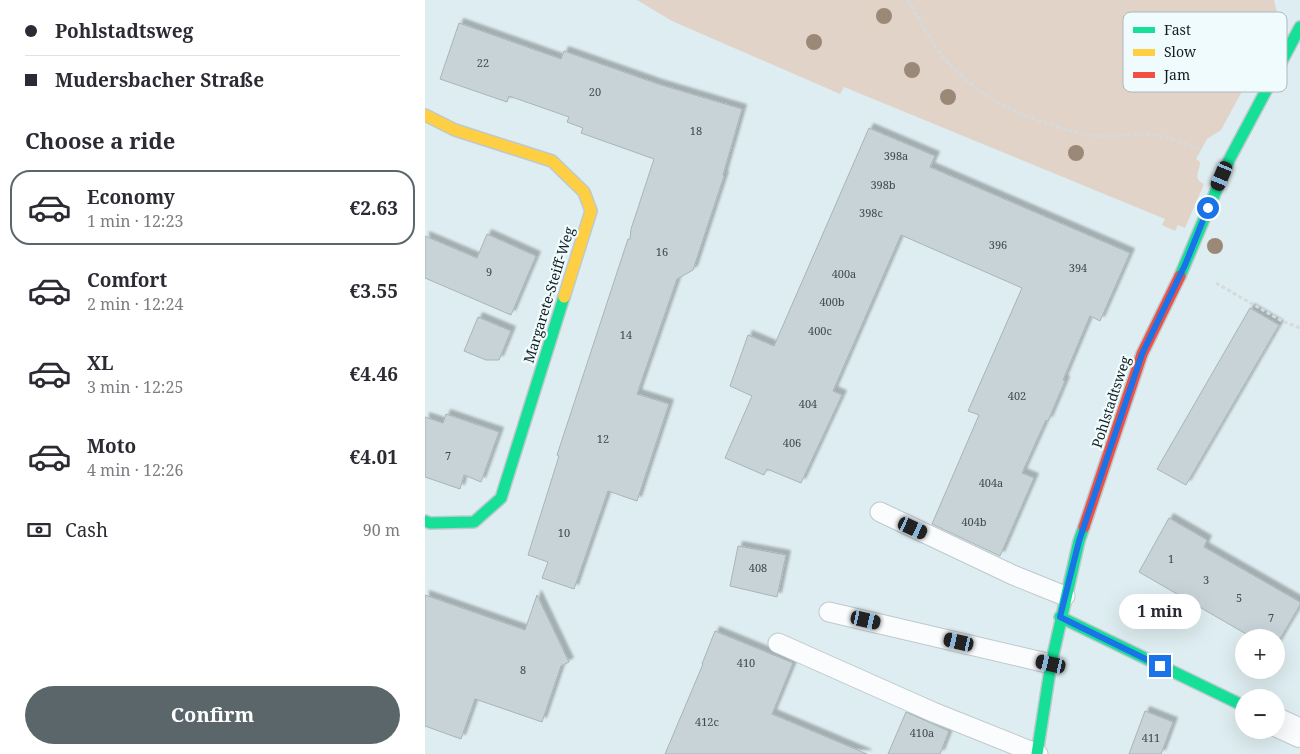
<!DOCTYPE html>
<html lang="en">
<head>
<meta charset="utf-8">
<style>
  body { margin:0; font-family:"Noto Serif",serif; background:#f7f7f7; color:#2b2b33; height:100vh; display:flex; flex-direction:column; font-size:19px; white-space:nowrap }
  * { box-sizing:border-box; margin:0 }
  p { font-size:16px; color:#7c7c81 }
  .icon { flex:none; width:28px; height:28px; fill:none; stroke:currentColor; stroke-width:2; stroke-linecap:round; stroke-linejoin:round }
  .map { position:relative; flex:1; overflow:hidden }
  .side { display:flex; flex-direction:column; background:#fff; width:425px }
  .side>* { flex:none }
  .top-card { display:grid; align-content:center; height:110px; padding:0 25px; background:#fff }
  .tools { position:absolute; left:810px; top:629px; display:grid; gap:10px }
  .tools a { display:grid; place-items:center; width:50px; height:50px; border-radius:50%; background:#fff; box-shadow:0 5px 20px #0002; font-size:25px }
  .end { position:absolute; width:22px; height:22px; margin:-11px; border:6px solid #1a73e8; background:#fff; box-shadow:0 0 0 2px #fff }
  .from { border-radius:50% }
  .bubble { position:absolute; height:35px; border-radius:18px; background:#fff; box-shadow:0 5px 20px #0002; font-size:16px; font-weight:700; line-height:35px; text-align:center }
  .car { position:absolute; width:15px; height:30px; margin:-15px -8px; border-radius:6px; box-shadow:0 0 4px 1px #0007; background:linear-gradient(#222 24%,#8ab4d8 0 40%,#222 0 76%,#8ab4d8 0 86%,#222 0) }
  .top-card b { display:flex; align-items:center; gap:18px; height:48px; font-size:19px }
  .top-card b+b { border-top:1px solid #e1e1e2 }
  .top-card i { width:12px; height:12px; background:#2b2b33 }
  ul { padding:0; list-style:none }
  li { display:flex; align-items:center; gap:15px; height:75px; margin:0 10px 8px; padding:0 15px; border:2px solid transparent; border-radius:20px }
  li div { flex:1 }
  li b { display:block; font-size:19px }
  li em { font-style:normal; font-weight:700 }
  li.on { border-color:#5a6669 }
  li>.icon { width:45px; height:45px; stroke-width:1.5 }
  h2 { padding:0 25px; font-size:22px; line-height:60px }
  .pay { display:flex; align-items:center; gap:12px; height:55px; padding:0 25px; font-size:19px }
  .pay p { margin-inline-start:auto }
  .primary-button { display:flex; gap:10px; margin-top:auto; padding:10px 25px }
  .primary-button a { flex:1; height:58px; border-radius:30px; background:#5a6669; color:#fff; font-size:20px; font-weight:700; line-height:58px; text-align:center }
  main { display:flex; flex:1; min-height:0 }
  .map>svg:first-child { display:block }
  .green { fill:#e1d3c8 }
  .building { fill:#c7d3d7; stroke:#a9b4b8; filter:url(#shadow) }
  .lines { fill:none; stroke-linecap:round; stroke-linejoin:round }
  .lane-casing { stroke:#bec9cc; stroke-width:21 }
  .street-casing { stroke:#bec9cc; stroke-width:30 }
  .fast-casing { stroke:#bec9cc; stroke-width:14 }
  .slow-casing { stroke:#bec9cc; stroke-width:14 }
  .jam-casing { stroke:#bec9cc; stroke-width:14 }
  .path { stroke:#d6dadc; stroke-width:3; stroke-dasharray:4 2.5; stroke-linecap:butt }
  .lane { stroke:#fafcfd; stroke-width:19 }
  .street { stroke:#fafcfd; stroke-width:28 }
  .fast { stroke:#16e098; stroke-width:11 }
  .slow { stroke:#ffcf43; stroke-width:11 }
  .jam { stroke:#f24e42; stroke-width:11 }
  .tree { fill:#9c8876 }
  .route { stroke:#1a73e8; stroke-width:6 }
  .labels { text-anchor:middle; stroke-width:4.5; stroke-linejoin:round; paint-order:stroke }
  .number-label { font-size:11px; fill:#404a4e }
  .street-label { font-size:14px; fill:#131d20; stroke:#f0fbfe }
  .key { fill:#f0fbfe; stroke:#aeb8bb; stroke-width:1 }
  .key-label { font-size:14px; fill:#131d20 }
</style>
</head>
<body>
<main>
<section class="side">
<div class="top-card">
<b><i class="from"></i>Pohlstadtsweg</b>
<b><i></i>Mudersbacher Straße</b>
</div>
<h2>Choose a ride</h2>
<ul>
<li class="on"><svg class="icon" aria-label="car" viewBox="0 0 24 24"><path d="M5 17H2v-5l4-1 3-4h7l3 4 3 1v5h-3M9 17h6M6 11h13"/><circle cx="7" cy="17" r="2"/><circle cx="17" cy="17" r="2"/></svg><div><b>Economy</b><p>1 min · 12:23</p></div><em>€2.63</em></li>
<li><svg class="icon" aria-label="car" viewBox="0 0 24 24"><path d="M5 17H2v-5l4-1 3-4h7l3 4 3 1v5h-3M9 17h6M6 11h13"/><circle cx="7" cy="17" r="2"/><circle cx="17" cy="17" r="2"/></svg><div><b>Comfort</b><p>2 min · 12:24</p></div><em>€3.55</em></li>
<li><svg class="icon" aria-label="car" viewBox="0 0 24 24"><path d="M5 17H2v-5l4-1 3-4h7l3 4 3 1v5h-3M9 17h6M6 11h13"/><circle cx="7" cy="17" r="2"/><circle cx="17" cy="17" r="2"/></svg><div><b>XL</b><p>3 min · 12:25</p></div><em>€4.46</em></li>
<li><svg class="icon" aria-label="car" viewBox="0 0 24 24"><path d="M5 17H2v-5l4-1 3-4h7l3 4 3 1v5h-3M9 17h6M6 11h13"/><circle cx="7" cy="17" r="2"/><circle cx="17" cy="17" r="2"/></svg><div><b>Moto</b><p>4 min · 12:26</p></div><em>€4.01</em></li>
</ul>
<div class="pay"><svg class="icon" aria-label="cash" viewBox="0 0 24 24"><path d="M3 7h18v10H3z"/><circle cx="12" cy="12" r="2"/></svg>Cash<p>90 m</p></div>
<div class="primary-button"><a>Confirm</a></div>
</section>
<div class="map">
<svg width="875" height="754" viewBox="0 0 875 754">
  <defs>
    <filter id="shadow"><feDropShadow dx="4.5" dy="-4.5" stdDeviation="1" flood-color="#0004"/></filter>
  </defs>
  <rect width="100%" height="100%" fill="#deedf1"/>
  <!-- green -->
  <path class="green" d="M212 0H849L853 17 852 27 796 130 782 139 771 159 775 162C775 171 767 178 779 184L760 228 753 225 750 231 737 225 740 219 419 87 415 94 247 21Z"/>
  <!-- building -->
  <g class="building">
    <path d="M34 23 136 59 139 51 233 84 317 109 298 175 299 176 268 270 252 279 212 394 244 404 212 501 183 491 149 589 117 578 123 562 103 555 134 456 132 455 203 239H205L206 229 229 159 156 133 158 128 142 122 144 117 84 96 82 102 15 79Z"/>
    <path d="M444 128 510 156 505 167 705 253 675 321 665 316 638 380 640 381 623 421 621 420 597 473 609 478 575 556 507 524 554 415 543 411 597 288 476 235 408 391 417 395 376 483 342 469 339 475 300 458 327 396 305 386 323 335 349 346Z"/>
    <path d="M62 234 111 256 86 315 0 278V236L52 258Z"/>
    <path d="M825 308 854 325 761 485 732 469Z"/>
    <path d="M53 317 86 331 74 360H61L39 351Z"/>
    <path d="M21 414 74 432 56 482 39 475 35 489 0 477V417L18 423Z"/>
    <path d="M744 518 782 540 779 547 875 602V605L851 646V638H828L714 572Z"/>
    <path d="M313 546 361 555 352 597 305 586Z"/>
    <path d="M0 595 100 630 112 595 144 662 136 666 117 722 50 699 36 739 0 726Z"/>
    <path d="M290 631 368 663 347 714 442 754H240L278 664H277Z"/>
    <path d="M720 711 748 722 736 754H704Z"/>
    <path d="M481 712 524 731 515 754H463Z"/>
  </g>
  <g class="lines">
    <defs>
      <g id="lane">
        <path d="M455 512 588 575 640 596"/>
        <path d="M404 612 626 664"/>
        <path d="M353 643 508 712 613 754"/>
      </g>
      <path id="street" d="M851 722 875 733"/>
      <g id="fast">
        <path d="M755 276 804 160 875 27"/>
        <path d="M0 521 5 523 49 522 76 498 139 297"/>
        <path d="M635 617 819 706"/>
        <path d="M612 754 626 664 654 541 659 527"/>
      </g>
      <path id="slow" d="M0 115 30 130 127 161 159 192 166 211 139 297"/>
      <path id="jam" d="M659 527 717 354 755 276"/>
    </defs>
    <!-- lane casing -->
    <use href="#lane" class="lane-casing"/>
    <!-- street casing -->
    <use href="#street" class="street-casing"/>
    <!-- fast casing -->
    <use href="#fast" class="fast-casing"/>
    <!-- slow casing -->
    <use href="#slow" class="slow-casing"/>
    <!-- jam casing -->
    <use href="#jam" class="jam-casing"/>
    <!-- path -->
    <g class="path">
      <path d="M483 0C493 17 502 36 514 52 542 88 581 111 624 124 639 129 656 135 672 136 686 137 700 135 714 134 735 133 754 141 773 149"/>
      <path d="M791 283 857 321 875 328"/>
    </g>
    <!-- lane -->
    <use href="#lane" class="lane"/>
    <!-- street -->
    <use href="#street" class="street"/>
    <!-- fast -->
    <use href="#fast" class="fast"/>
    <!-- slow -->
    <use href="#slow" class="slow"/>
    <!-- jam -->
    <use href="#jam" class="jam"/>
  </g>
  <!-- trees -->
  <g class="tree">
    <circle cx="459" cy="16" r="8"/>
    <circle cx="389" cy="42" r="8"/>
    <circle cx="487" cy="70" r="8"/>
    <circle cx="523" cy="97" r="8"/>
    <circle cx="651" cy="153" r="8"/>
    <circle cx="790" cy="246" r="8"/>
  </g>
  <g class="lines">
    <!-- route -->
    <path class="route" d="M735 666 635 617 654 541 717 354 760 265 783 208"/>
  </g>
  <g class="labels">
    <!-- number labels -->
    <g class="number-label">
      <text x="58" y="67">22</text>
      <text x="170" y="96">20</text>
      <text x="271" y="135">18</text>
      <text x="471" y="160">398a</text>
      <text x="458" y="189">398b</text>
      <text x="446" y="217">398c</text>
      <text x="573" y="249">396</text>
      <text x="237" y="256">16</text>
      <text x="653" y="272">394</text>
      <text x="64" y="276">9</text>
      <text x="419" y="278">400a</text>
      <text x="407" y="306">400b</text>
      <text x="395" y="335">400c</text>
      <text x="201" y="339">14</text>
      <text x="592" y="400">402</text>
      <text x="383" y="408">404</text>
      <text x="178" y="443">12</text>
      <text x="367" y="447">406</text>
      <text x="23" y="460">7</text>
      <text x="566" y="487">404a</text>
      <text x="549" y="526">404b</text>
      <text x="139" y="537">10</text>
      <text x="746" y="563">1</text>
      <text x="333" y="572">408</text>
      <text x="781" y="584">3</text>
      <text x="814" y="602">5</text>
      <text x="846" y="622">7</text>
      <text x="321" y="667">410</text>
      <text x="98" y="674">8</text>
      <text x="282" y="726">412c</text>
      <text x="497" y="737">410a</text>
      <text x="726" y="742">411</text>
    </g>
    <!-- street labels -->
    <g class="street-label">
      <text transform="translate(124 295) rotate(-73)" y="5">Margarete-Steiff-Weg</text>
      <text transform="translate(686 402) rotate(-72)" y="5">Pohlstadtsweg</text>
    </g>
  </g>
  <!-- legend -->
  <rect x="698" y="12" width="164" height="80" rx="8" class="key"/>
  <rect x="708" y="27" width="22" height="6" fill="#16e098"/>
  <rect x="708" y="49" width="22" height="7" fill="#ffcf43"/>
  <rect x="708" y="72" width="22" height="6" fill="#f24e42"/>
  <g class="key-label">
    <text x="739" y="35">Fast</text>
    <text x="739" y="57">Slow</text>
    <text x="739" y="80">Jam</text>
  </g>
</svg>
<div class="tools">
<a>+</a>
<a>−</a>
</div>
<i class="end from" style="left:783px;top:208px"></i>
<i class="end" style="left:735px;top:666px"></i>
<div class="bubble" style="left:694px;top:594px;width:82px">1 min</div>
<i class="car" style="left:797px;top:176px;rotate:203deg"></i>
<i class="car" style="left:488px;top:528px;rotate:115deg"></i>
<i class="car" style="left:441px;top:620px;rotate:103deg"></i>
<i class="car" style="left:534px;top:642px;rotate:283deg"></i>
<i class="car" style="left:626px;top:664px;rotate:283deg"></i>
</div>
</main>
</body>
</html>
